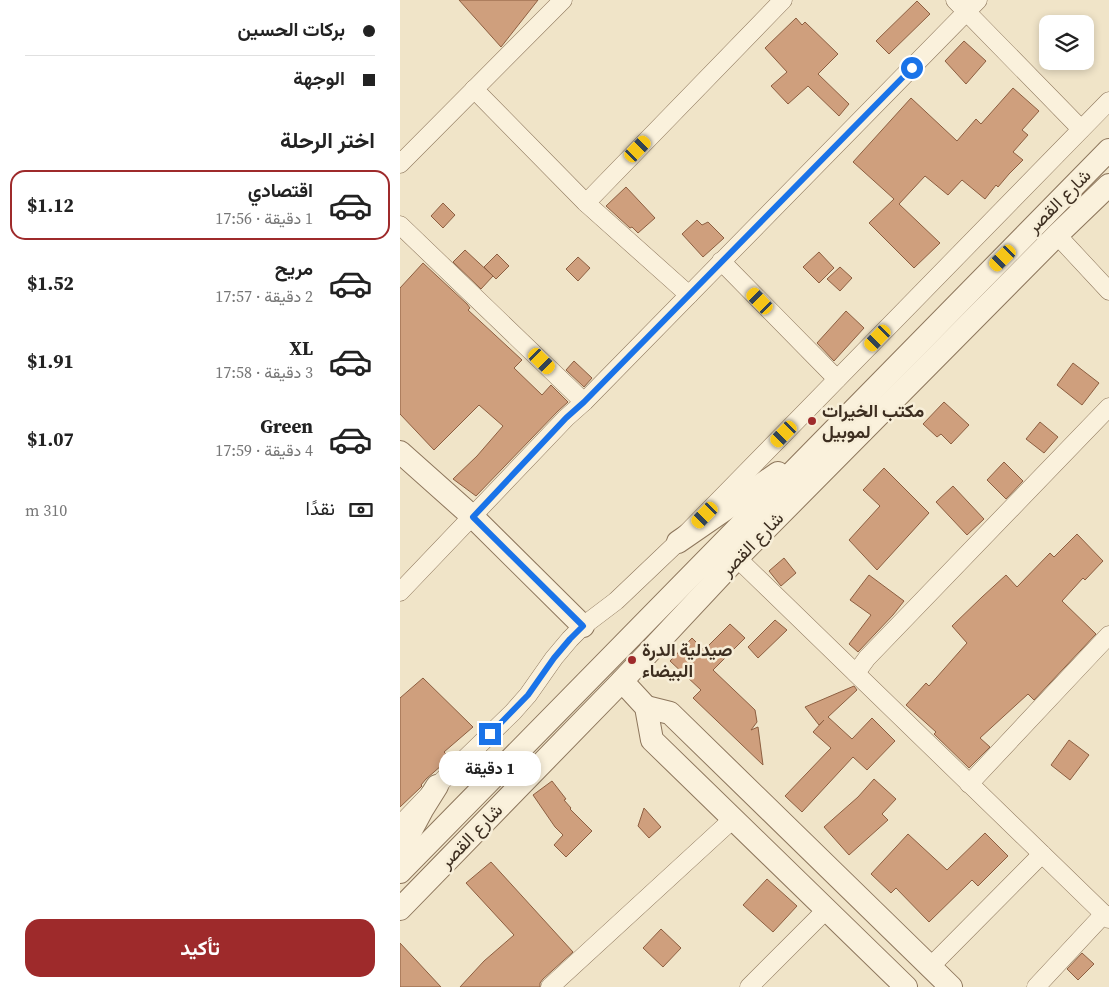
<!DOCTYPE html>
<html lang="ar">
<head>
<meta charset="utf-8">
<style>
  body { margin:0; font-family:"Source Serif 4",Vazirmatn,serif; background:#f2f2f2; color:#222; direction:rtl; height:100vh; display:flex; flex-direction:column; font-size:19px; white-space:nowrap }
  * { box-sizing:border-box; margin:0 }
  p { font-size:16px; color:#767676 }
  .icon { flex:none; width:28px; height:28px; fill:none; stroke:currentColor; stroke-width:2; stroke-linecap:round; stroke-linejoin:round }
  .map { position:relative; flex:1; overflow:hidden; direction:ltr }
  .drawer { display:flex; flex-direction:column; background:#fff; width:400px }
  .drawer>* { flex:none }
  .hud { display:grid; align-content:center; height:110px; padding:0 25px; background:#fff }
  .buttons { position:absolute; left:639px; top:15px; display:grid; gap:10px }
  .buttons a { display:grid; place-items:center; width:55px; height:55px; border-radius:10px; background:#fff; box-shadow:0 2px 8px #0003; font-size:25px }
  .end { position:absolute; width:22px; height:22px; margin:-11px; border:6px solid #1a73e8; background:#fff; box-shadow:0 0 0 2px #fff }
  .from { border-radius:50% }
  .bubble { position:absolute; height:35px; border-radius:15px; background:#fff; box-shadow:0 2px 8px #0003; font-size:16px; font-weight:700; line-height:35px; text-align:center; direction:rtl }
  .car { position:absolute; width:15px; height:30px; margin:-15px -8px; border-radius:6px; box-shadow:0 0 4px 1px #0007; background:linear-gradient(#f5c518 24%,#345 0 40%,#f5c518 0 76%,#345 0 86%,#f5c518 0) }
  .hud b { display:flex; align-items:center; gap:18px; height:48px; font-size:19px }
  .hud b+b { border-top:1px solid #e0e0e0 }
  .hud i { width:12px; height:12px; background:#222 }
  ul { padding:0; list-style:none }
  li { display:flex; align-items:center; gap:15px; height:70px; margin:0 10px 8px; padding:0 15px; border:2px solid transparent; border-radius:15px }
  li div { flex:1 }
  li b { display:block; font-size:19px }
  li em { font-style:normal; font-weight:700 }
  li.selected { border-color:#9e2a2b }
  li>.icon { width:45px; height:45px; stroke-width:1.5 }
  h2 { padding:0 25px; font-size:22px; line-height:60px }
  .pay { display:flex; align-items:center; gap:12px; height:55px; padding:0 25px; font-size:19px }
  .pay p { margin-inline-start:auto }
  .button { display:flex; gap:10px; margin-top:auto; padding:10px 25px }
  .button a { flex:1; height:58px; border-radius:15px; background:#9e2a2b; color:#fff; font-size:20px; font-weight:700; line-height:58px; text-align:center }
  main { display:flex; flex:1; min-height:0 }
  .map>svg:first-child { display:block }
  .building { fill:#cf9f7d; stroke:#8d5f41 }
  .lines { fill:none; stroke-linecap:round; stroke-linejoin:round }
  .minor-casing { stroke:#8d765c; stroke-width:19 }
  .tertiary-casing { stroke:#8d765c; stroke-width:24 }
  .minor { stroke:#faf1dc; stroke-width:18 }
  .tertiary { stroke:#faf1dc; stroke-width:22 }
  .route { stroke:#1a73e8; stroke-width:6 }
  .poi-dot { fill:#9e2a2b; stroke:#f7eed8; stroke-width:2 }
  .labels { text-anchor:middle; stroke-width:5; stroke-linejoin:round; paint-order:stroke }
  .street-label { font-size:18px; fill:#3d2e20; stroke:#f7eed8 }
  .poi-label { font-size:18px; font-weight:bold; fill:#3d2e20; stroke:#f7eed8; text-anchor:start }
</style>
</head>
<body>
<main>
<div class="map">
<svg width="709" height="987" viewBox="0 0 709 987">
  <rect width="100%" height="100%" fill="#f0e4c8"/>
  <!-- building -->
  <g class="building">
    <path d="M59 0H138L101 47Z"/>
    <path d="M517 1 530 14 489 54 476 41Z"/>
    <path d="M396 18 402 25 405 22 438 54 418 74 449 104 439 116 408 86 388 104 371 86 387 72 365 48Z"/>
    <path d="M564 41 586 61 566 84 545 61Z"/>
    <path d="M613 88 639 111 622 130 628 135 613 152 623 160 609 174 598 187 596 185 585 199 562 180 548 195 525 176 499 204 540 243 514 268 469 223 494 199 453 162 511 98 557 141 576 119 581 124Z"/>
    <path d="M226 187 255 218 238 233 232 227 230 228 206 206Z"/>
    <path d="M43 203 55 215 43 228 31 216Z"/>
    <path d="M297 220 302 225 308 222 324 238 303 257 282 234Z"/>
    <path d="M65 250 93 276 81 289 53 262Z"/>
    <path d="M419 252 434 268 419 283 403 267Z"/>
    <path d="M97 254 109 266 96 279 84 267Z"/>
    <path d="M178 257 190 268 178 281 166 269Z"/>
    <path d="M23 263 67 304 70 308 68 310 122 360 114 368 142 395 151 385 168 402 158 411 76 496 53 479 77 456 103 426 79 405 34 450 0 414V288Z"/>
    <path d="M440 267 452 278 440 291 427 279Z"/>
    <path d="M446 311 464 328 434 361 417 343Z"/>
    <path d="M174 361 192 378 184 387 166 370Z"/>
    <path d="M673 363 699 383 682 405 657 385Z"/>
    <path d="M544 402 569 425 551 444 541 434 537 437 523 424Z"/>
    <path d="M640 422 658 437 644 453 626 439Z"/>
    <path d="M604 462 623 481 606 499 587 480Z"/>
    <path d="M484 468 529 513 477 570 449 540 480 506 463 490Z"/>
    <path d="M553 486 584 519 567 535 536 502Z"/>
    <path d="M677 534 703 561 685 580 683 578 662 601 696 634 634 700 628 694 580 738 590 747 569 768 534 734 536 732 506 705 526 683 529 686 567 643 552 626 582 597 606 575 617 587 650 553 654 557Z"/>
    <path d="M384 558 396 573 381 586 369 571Z"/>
    <path d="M469 575 504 601 493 615 458 652 449 644 471 615 450 600Z"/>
    <path d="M375 620 387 630 358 658 348 647Z"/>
    <path d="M330 624 345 638 313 670 355 710 357 722 351 730 358 727 363 765 293 698 301 690 270 661 292 638 304 650Z"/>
    <path d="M23 678 73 727 44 752 50 758 26 779 21 785 22 786 20 788 0 807V698Z"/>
    <path d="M454 686 457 690 428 717 452 739 472 718 495 741 467 770 453 757 402 812 385 796 431 748 413 732 424 720 419 725 405 707Z"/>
    <path d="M669 740 689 755 670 780 651 765Z"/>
    <path d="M474 779 496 799 482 814 488 820 449 855 424 827 458 797Z"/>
    <path d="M152 781 166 799 164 800 171 808 170 809 192 831 166 857 154 845 163 835 155 827 133 795Z"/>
    <path d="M244 808 261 827 249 838 238 826Z"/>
    <path d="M585 833 608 856 578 886 572 880 529 922 496 888 491 893 471 874 508 834 547 870Z"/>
    <path d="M91 862 173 952 143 979 140 983V987H60L84 961 114 935 66 883Z"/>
    <path d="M367 879 397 906 373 932 343 905Z"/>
    <path d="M261 929 281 948 263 967 243 948Z"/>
    <path d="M0 943 41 987H0Z"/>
    <path d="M682 953 694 964 678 980 667 969Z"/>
  </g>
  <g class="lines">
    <defs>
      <g id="minor">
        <path d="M555 0 681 129"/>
        <path d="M74 89 186 203 289 295"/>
        <path d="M0 164 163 0"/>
        <path d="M186 203 383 0"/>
        <path d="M0 225 184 402"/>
        <path d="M657 235 709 291"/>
        <path d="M321 261 437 379"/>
        <path d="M337 558 709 919"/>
        <path d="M0 592 166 418 184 402 578 0"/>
        <path d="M456 673 467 658 709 407"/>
        <path d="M569 784 709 635"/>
        <path d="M0 825 46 777 113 712 128 695 154 658 170 639 183 626 216 601 278 542 709 101"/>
        <path d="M530 967 642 854"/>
        <path d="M150 987 333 819"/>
        <path d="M349 987 426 910"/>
        <path d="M636 987 704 914"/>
      </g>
      <g id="tertiary">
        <path d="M0 452 73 517 183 626"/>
        <path d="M278 542 378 473"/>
        <path d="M222 681 246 707 252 740 506 987"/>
        <path d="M246 707 270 713 551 987"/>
        <path d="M0 851 22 810 37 786"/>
        <path d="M0 872 709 150"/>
        <path d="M0 909 222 681 337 558 657 235 709 185"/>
      </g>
    </defs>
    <!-- minor casing -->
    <use href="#minor" class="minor-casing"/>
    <!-- tertiary casing -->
    <use href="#tertiary" class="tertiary-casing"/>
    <!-- minor -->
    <use href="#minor" class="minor"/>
    <!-- tertiary -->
    <use href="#tertiary" class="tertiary"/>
  </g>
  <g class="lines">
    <!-- route -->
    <path class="route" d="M90 734 128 695 154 658 170 639 183 626 73 517 166 418 184 402 512 68"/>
  </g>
  <!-- markers -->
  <g class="poi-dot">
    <circle cx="412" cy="421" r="5"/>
    <circle cx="232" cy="660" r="5"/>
  </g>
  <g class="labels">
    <!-- street labels -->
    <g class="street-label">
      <text transform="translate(659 201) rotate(-45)" y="6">شارع القصر</text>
      <text transform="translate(352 544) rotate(-46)" y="6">شارع القصر</text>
      <text transform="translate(71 836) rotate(-46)" y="6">شارع القصر</text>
    </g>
    <!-- poi labels -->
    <g class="poi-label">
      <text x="422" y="417">مكتب الخيرات<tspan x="422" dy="21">لموبيل</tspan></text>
      <text x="242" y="656">صيدلية الدرة<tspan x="242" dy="21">البيضاء</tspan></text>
    </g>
  </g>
</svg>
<div class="buttons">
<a><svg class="icon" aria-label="layers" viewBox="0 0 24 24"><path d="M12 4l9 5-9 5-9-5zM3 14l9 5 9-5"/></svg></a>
</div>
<i class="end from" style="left:512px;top:68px"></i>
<i class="end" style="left:90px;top:734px"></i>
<div class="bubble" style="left:39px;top:751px;width:102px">1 دقيقة</div>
<i class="car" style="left:238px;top:149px;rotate:44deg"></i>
<i class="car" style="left:603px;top:258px;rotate:225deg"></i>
<i class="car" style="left:360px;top:301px;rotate:316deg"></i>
<i class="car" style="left:478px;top:338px;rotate:224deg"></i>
<i class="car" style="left:142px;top:361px;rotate:134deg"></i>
<i class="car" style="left:384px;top:434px;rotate:224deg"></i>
<i class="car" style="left:305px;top:515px;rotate:224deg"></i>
</div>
<section class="drawer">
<div class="hud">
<b><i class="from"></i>بركات الحسين</b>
<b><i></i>الوجهة</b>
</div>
<h2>اختر الرحلة</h2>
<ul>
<li class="selected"><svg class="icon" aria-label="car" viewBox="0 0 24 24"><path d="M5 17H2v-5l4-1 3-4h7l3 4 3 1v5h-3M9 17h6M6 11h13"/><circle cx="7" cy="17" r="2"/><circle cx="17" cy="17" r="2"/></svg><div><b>اقتصادي</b><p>1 دقيقة · 17:56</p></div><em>$1.12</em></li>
<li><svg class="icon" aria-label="car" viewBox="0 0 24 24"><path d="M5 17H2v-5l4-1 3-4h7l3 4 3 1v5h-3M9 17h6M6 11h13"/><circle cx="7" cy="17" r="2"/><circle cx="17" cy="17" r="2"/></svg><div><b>مريح</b><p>2 دقيقة · 17:57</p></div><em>$1.52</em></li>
<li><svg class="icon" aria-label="car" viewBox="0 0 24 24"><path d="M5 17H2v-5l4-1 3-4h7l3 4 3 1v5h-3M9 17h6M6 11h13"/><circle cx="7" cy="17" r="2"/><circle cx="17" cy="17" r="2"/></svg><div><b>XL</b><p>3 دقيقة · 17:58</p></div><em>$1.91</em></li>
<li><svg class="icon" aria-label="car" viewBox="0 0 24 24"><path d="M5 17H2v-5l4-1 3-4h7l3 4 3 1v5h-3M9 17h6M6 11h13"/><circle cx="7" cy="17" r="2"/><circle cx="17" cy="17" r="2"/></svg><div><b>Green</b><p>4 دقيقة · 17:59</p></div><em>$1.07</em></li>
</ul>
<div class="pay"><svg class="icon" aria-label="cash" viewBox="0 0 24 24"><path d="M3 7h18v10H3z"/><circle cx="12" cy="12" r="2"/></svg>نقدًا<p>310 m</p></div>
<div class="button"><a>تأكيد</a></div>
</section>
</main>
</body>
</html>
